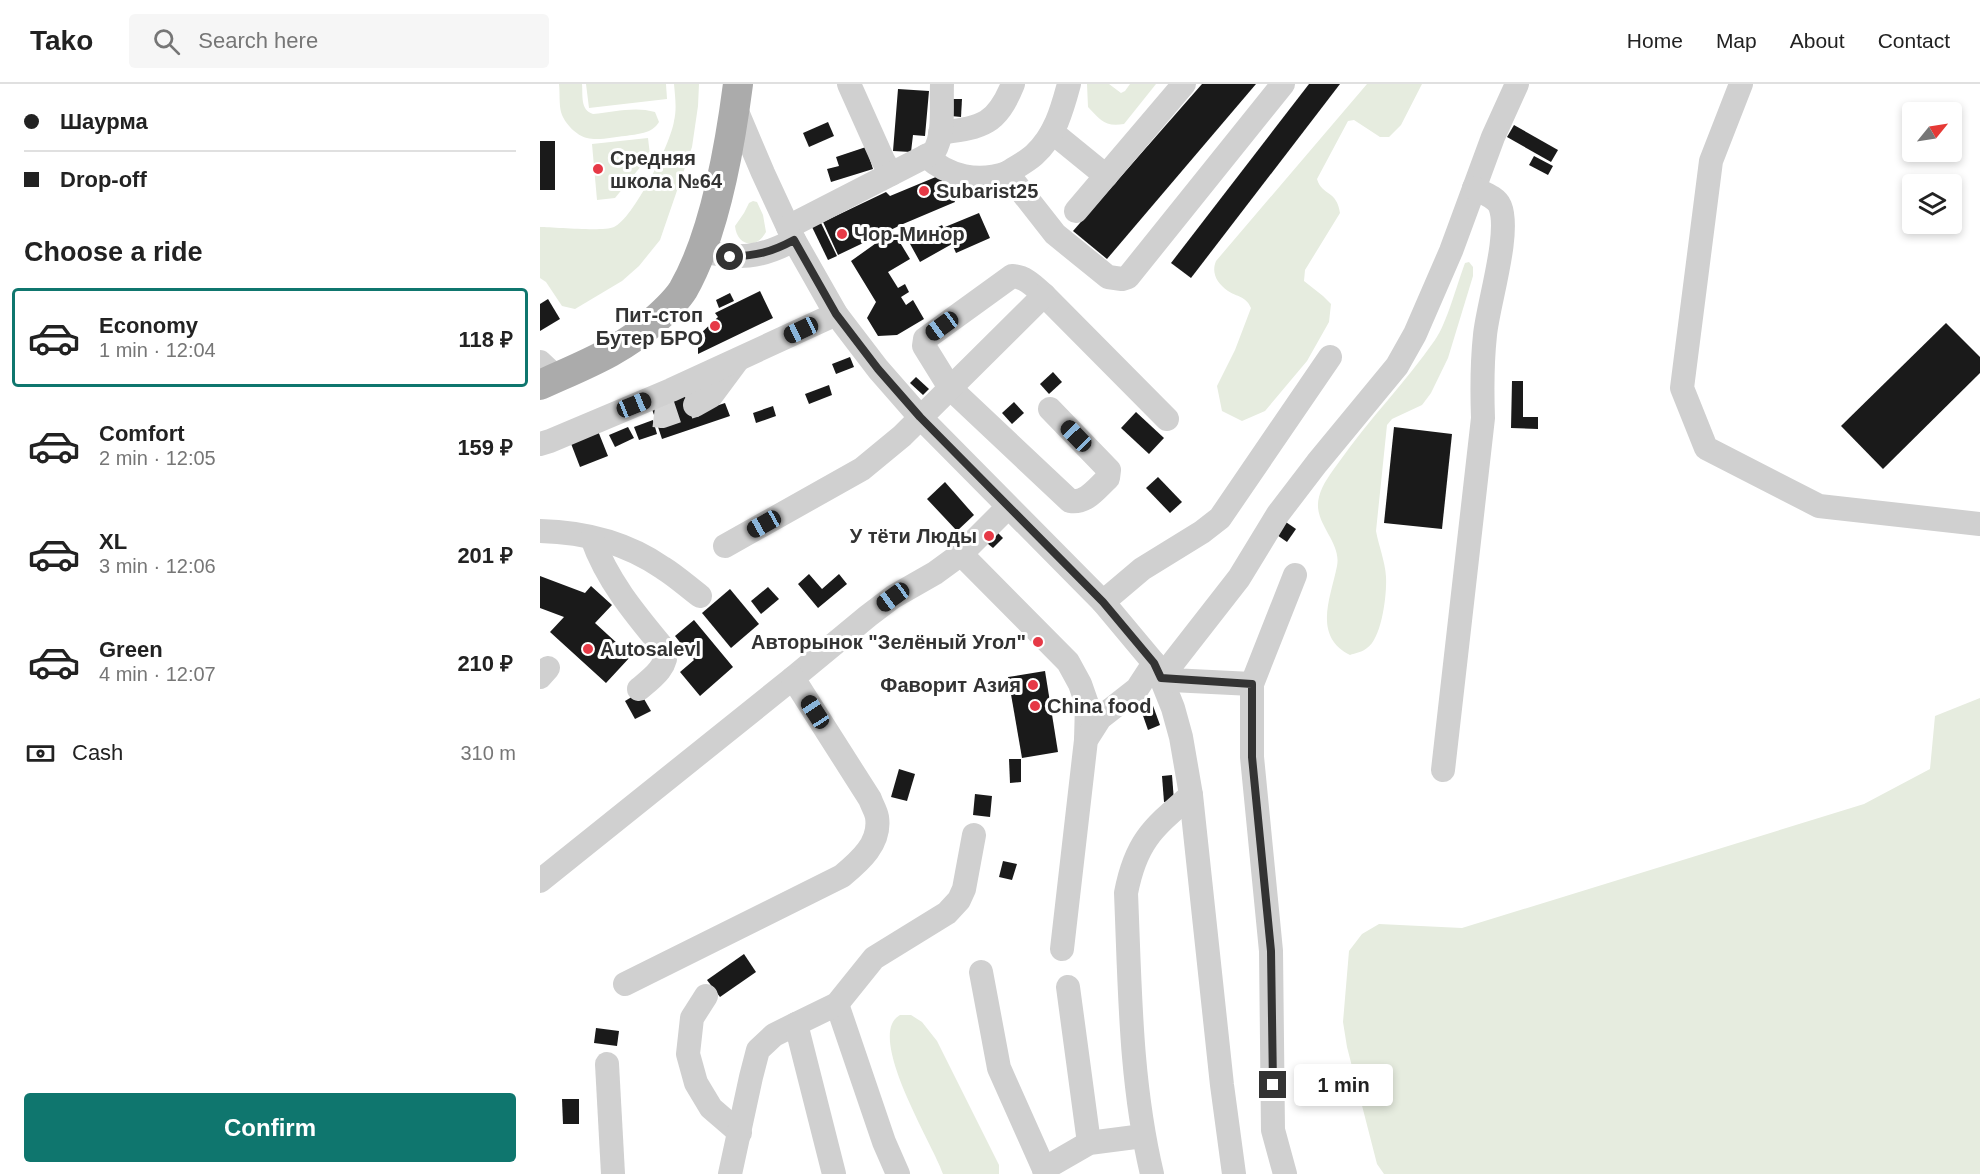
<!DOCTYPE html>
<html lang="en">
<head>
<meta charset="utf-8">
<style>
  body { margin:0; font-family:Arial,sans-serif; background:#f6f6f6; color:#222; height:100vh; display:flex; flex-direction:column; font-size:22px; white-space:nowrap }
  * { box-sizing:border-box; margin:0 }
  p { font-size:20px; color:#767676 }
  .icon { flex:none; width:33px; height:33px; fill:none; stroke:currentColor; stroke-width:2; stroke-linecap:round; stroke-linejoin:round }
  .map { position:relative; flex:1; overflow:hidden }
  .details { display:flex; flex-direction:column; background:#fff; width:540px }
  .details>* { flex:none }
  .top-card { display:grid; align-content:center; height:132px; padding:0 24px; background:#fff }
  .needle { width:39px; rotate:60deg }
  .tools { position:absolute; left:1362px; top:18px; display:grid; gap:12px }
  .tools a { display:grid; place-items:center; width:60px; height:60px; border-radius:6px; background:#fff; box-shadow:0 3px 9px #0003; font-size:30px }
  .end { position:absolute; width:27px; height:27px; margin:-14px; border:8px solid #333; background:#fff; box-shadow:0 0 0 3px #fff }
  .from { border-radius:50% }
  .bubble { position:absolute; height:42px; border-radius:6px; background:#fff; box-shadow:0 3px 9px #0003; font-size:20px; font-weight:700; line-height:42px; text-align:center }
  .car { position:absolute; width:18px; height:36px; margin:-18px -9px; border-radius:8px; box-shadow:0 0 4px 2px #0007; background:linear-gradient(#222 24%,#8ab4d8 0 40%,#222 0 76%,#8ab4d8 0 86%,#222 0) }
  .top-card b { display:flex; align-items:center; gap:21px; height:57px; font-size:22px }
  .top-card b+b { border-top:2px solid #e0e0e0 }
  .top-card i { width:15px; height:15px; background:#222 }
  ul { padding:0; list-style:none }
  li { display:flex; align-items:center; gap:18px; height:99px; margin:0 12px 9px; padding:0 12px; border:3px solid transparent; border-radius:6px }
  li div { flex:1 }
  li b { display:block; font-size:22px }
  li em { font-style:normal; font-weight:700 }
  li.current { border-color:#0f766e }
  li>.icon { width:54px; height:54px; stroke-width:1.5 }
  h2 { padding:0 24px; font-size:27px; line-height:72px }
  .pay { display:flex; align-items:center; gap:15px; height:66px; padding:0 24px; font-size:22px }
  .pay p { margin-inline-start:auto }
  .cta { display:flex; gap:12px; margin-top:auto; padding:12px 24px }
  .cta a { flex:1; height:69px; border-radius:6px; background:#0f766e; color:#fff; font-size:24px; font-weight:700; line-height:69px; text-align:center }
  header { display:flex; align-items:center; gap:36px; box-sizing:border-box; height:84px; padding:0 30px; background:#fff; border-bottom:2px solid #e0e0e0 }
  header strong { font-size:28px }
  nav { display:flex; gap:33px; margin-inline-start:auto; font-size:21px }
  .search { width:420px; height:54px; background:#f6f6f6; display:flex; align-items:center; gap:15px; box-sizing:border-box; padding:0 21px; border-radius:6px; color:#767676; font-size:22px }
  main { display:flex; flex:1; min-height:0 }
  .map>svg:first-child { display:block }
  .green { fill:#e6ecdf }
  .building { fill:#1a1a1a }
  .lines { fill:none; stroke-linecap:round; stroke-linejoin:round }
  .minor-tunnel { stroke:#d6d6d6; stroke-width:24; stroke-dasharray:24 12; stroke-linecap:butt }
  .minor { stroke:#d0d0d0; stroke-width:24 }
  .major { stroke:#ababab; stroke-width:30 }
  .route { stroke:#333; stroke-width:8 }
  .poi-dot { fill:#e63946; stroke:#fff; stroke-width:2 }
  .labels { text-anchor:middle; stroke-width:6; stroke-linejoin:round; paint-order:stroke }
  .poi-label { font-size:20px; font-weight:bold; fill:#333; stroke:#fff; text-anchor:start }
</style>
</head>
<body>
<header>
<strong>Tako</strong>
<div class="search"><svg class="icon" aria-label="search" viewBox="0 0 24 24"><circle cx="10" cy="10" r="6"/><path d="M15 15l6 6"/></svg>Search here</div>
<nav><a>Home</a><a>Map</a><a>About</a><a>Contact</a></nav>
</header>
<main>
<section class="details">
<div class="top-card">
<b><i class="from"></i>Шаурма</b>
<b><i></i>Drop-off</b>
</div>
<h2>Choose a ride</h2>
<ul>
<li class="current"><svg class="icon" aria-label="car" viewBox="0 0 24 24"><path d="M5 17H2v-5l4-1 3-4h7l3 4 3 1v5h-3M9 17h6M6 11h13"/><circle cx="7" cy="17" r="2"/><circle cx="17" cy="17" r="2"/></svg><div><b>Economy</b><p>1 min · 12:04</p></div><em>118 ₽</em></li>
<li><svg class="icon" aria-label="car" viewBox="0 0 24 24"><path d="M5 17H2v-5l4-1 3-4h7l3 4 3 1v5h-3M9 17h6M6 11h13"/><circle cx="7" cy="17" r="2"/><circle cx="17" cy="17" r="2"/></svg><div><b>Comfort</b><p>2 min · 12:05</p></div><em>159 ₽</em></li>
<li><svg class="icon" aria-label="car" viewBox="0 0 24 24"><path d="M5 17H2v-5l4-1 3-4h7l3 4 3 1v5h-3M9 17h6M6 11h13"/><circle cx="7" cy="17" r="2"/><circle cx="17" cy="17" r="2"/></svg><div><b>XL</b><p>3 min · 12:06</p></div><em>201 ₽</em></li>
<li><svg class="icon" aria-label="car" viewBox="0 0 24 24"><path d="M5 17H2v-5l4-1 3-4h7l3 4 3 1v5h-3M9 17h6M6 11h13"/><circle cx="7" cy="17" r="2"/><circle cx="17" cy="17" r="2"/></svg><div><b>Green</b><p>4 min · 12:07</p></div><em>210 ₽</em></li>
</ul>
<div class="pay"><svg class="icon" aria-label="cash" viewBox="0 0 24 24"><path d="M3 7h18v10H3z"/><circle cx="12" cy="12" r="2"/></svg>Cash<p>310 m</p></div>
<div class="cta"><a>Confirm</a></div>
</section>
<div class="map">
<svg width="1440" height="1090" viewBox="0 0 1440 1090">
  <rect width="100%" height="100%" fill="#fff"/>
  <!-- green -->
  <g class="green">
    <path d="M19 0H42C43 11 40 26 53 30 74 28 95 22 115 28L119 38C112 50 97 50 85 52 74 53 58 57 47 54 37 52 24 39 21 28 19 20 20 9 19 0Z"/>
    <path d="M46 0H126L127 15 49 24Z"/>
    <path d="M134 0H159L158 22 152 63 120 156 99 182 82 197 35 225 22 222 6 198 0 194V143C14 143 63 148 74 143 93 135 131 59 134 37 137 25 135 12 134 0Z"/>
    <path d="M547 0H569L581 9 585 7 590 0H616L584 40C564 43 561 36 548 23Z"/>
    <path d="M827 0H882L861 41 849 53H840L814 36 808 37 777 95C782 112 797 106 800 129L765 186 764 197 783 212 791 220 789 238 767 277 725 327 702 337 682 327 677 302 695 266 711 224C706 212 697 213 688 207 677 199 671 189 676 177Z"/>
    <path d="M108 54 110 71 75 114 57 116 52 60Z"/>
    <path d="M213 117 217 118 223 131 226 148C216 166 197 162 195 142L204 129 209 119Z"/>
    <path d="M929 178 933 183V192L908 274 891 309 882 321 852 335 847 341 836 447C839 463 845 477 846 493 847 510 842 554 827 564 823 568 815 569 810 571 772 552 791 513 797 482 802 457 772 439 779 413 782 400 792 388 799 378 829 335 866 298 895 256 907 239 917 200 925 179Z"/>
    <path d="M1440 614V1090H844L837 1080 807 963 803 938 809 867 822 850 839 840 922 844 1324 720 1390 685 1395 632Z"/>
    <path d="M360 931H371L382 938 397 957 459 1081V1090H403C394 1062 324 951 360 931Z"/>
  </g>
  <!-- building -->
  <g class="building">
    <path d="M662 0H716L567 175 533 147Z"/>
    <path d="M769 0H800L651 194 631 179Z"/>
    <path d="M358 5 389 7 385 52 373 51 371 68 353 67Z"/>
    <path d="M411 15H422L421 33 411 32Z"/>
    <path d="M288 38 294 52 269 63 263 49Z"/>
    <path d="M974 41 1018 66 1011 78 967 53Z"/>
    <rect x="0" y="57" width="15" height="49"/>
    <path d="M326 63 333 85 291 98 287 85 299 82 296 73Z"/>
    <path d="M994 72 1013 82 1008 91 989 81Z"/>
    <path d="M403 90 415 118 363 140 298 171 283 138 346 108 350 112Z"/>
    <path d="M439 129 450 154 416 169 412 160 380 178 369 158 402 141 409 155 405 143Z"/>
    <path d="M281 139 297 172 288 176 272 143Z"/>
    <path d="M353 147 370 175 348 188 358 204 365 200 369 208 361 213 366 221 373 216 384 235 357 251 338 252 327 234 336 218 311 177Z"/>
    <path d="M220 207 233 234 158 270V252L178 233 175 229Z"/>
    <path d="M190 209 194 217 179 224 176 216Z"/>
    <path d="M8 215 20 235 0 247V220Z"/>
    <path d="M1406 239 1440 273V289L1343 385 1301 342Z"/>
    <path d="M310 273 314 283 296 290 292 280Z"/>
    <path d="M513 288 522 298 509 310 500 300Z"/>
    <path d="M376 293 389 305 383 311 370 299Z"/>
    <path d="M972 297H983V333H998V345L971 344Z"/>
    <path d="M289 301 292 311 269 320 265 310Z"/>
    <path d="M149 302 158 328 185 319 190 332 122 355 109 316Z"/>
    <path d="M474 318 484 329 472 340 462 329Z"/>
    <path d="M233 322 236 332 216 339 213 329Z"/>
    <path d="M596 328 624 354 609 370 581 344Z"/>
    <path d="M113 336 117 350 99 356 94 343Z"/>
    <path d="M88 343 94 354 75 363 69 351Z"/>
    <path d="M854 343 912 350 902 445 844 439Z"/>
    <path d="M58 347 68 372 40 383 30 357Z"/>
    <path d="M618 393 642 418 630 429 606 404Z"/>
    <path d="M405 398 434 431 417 447 387 415Z"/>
    <path d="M743 436 756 445 747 458 734 449Z"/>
    <path d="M453 444 463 454 453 464 442 455Z"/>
    <path d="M269 490 282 505 299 490 307 500 278 524 258 500Z"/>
    <path d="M0 492 45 509 51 502 72 521 55 539 91 572 66 599 10 548 24 533 0 524Z"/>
    <path d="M228 503 239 515 221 530 211 517Z"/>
    <path d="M190 505 219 540 191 564 162 529Z"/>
    <path d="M154 536 193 583 160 612 140 588 154 576 135 552Z"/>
    <path d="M505 587 518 668 482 674 468 593Z"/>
    <path d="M100 608 111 627 95 635 85 617Z"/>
    <path d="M612 619 620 641 608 646 600 623Z"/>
    <path d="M469 675H481V698L470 699Z"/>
    <path d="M359 685 375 690 367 717 351 713Z"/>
    <path d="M632 691 634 717 624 718 622 692Z"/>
    <path d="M435 710 452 712 450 733 433 731Z"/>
    <path d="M463 777 477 780 472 796 459 793Z"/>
    <path d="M204 870 216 888 180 913 167 896Z"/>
    <path d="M56 944 79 947 77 962 54 959Z"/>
    <path d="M22 1015H39V1040H23Z"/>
  </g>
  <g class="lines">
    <!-- minor-tunnel -->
    <path class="minor-tunnel" d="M114 331 122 332 155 321"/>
    <!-- minor -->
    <g class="minor">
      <path d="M309 0 343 76 351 90"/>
      <path d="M1201 0 1171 77 1142 304 1166 364 1279 422 1440 440"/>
      <path d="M195 23 223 89 254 156 296 230 338 285 380 333 563 518 614 579 621 594 633 624 641 653 651 711 682 1001 694 1090"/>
      <path d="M512 48 566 92"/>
      <path d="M400 49C442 43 456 42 473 0"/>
      <path d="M386 72C409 93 438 99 467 89L515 150 568 193 582 195 588 193 592 188 743 0"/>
      <path d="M467 89C476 83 486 78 494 71 515 52 522 26 529 0"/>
      <path d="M536 127 644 0"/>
      <path d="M248 143 394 68C405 50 401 21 402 0"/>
      <path d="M161 167C199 175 219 175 254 156"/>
      <path d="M0 278 16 293"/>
      <path d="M155 321 171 312 197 277"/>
      <path d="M510 325 569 386 568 394C557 404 546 420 530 417L410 304 384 262 385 255 472 192C486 193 494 202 504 211L627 335"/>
      <path d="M0 360 10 357 131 306 296 230"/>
      <path d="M0 447C44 448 87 459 123 484 136 492 148 503 160 512"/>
      <path d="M52 454C67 497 96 531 125 566 129 582 111 595 99 605"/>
      <path d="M185 462 322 385 362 352 504 211"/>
      <path d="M421 470 468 423"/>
      <path d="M563 518 602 485 662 448 680 434 790 273"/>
      <path d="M0 593 8 584"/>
      <path d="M712 600 631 596 621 594 699 494 738 430 777 379 857 282 875 250 911 167 953 53 977 0"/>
      <path d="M903 686 943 334C942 306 942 279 945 251 948 220 971 149 960 122 956 113 943 109 934 104"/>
      <path d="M0 797 253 594 328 532 353 513 395 489 421 470 528 578 540 600 547 620 546 656"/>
      <path d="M522 865 546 656 560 634 597 605 614 579"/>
      <path d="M441 888 459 984 504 1085"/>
      <path d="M85 900 302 792C320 777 341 759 337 733 336 727 332 721 330 715L253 594"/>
      <path d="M528 903 549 1059"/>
      <path d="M166 912 152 934 148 970 156 999 171 1024 200 1049"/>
      <path d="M297 920 344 1058 358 1090"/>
      <path d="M67 980 73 1090"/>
      <path d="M190 1090 211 993 218 966 234 951 256 940"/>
      <path d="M294 1090 256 940 297 920 334 874 407 829 419 816 424 805 434 751"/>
      <path d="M505 1090 504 1085 549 1059 603 1052"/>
      <path d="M612 1090C590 997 590 904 586 809 596 757 613 744 651 711"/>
      <path d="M745 1090 733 1046 731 867 712 673V600L755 491"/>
    </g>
    <!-- major -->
    <path class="major" d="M0 301C39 283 83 267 115 236 124 228 136 217 143 206 174 152 190 62 198 0"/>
  </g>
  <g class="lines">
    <!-- route -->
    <path class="route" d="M190 173C217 171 230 169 254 156L296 230 338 285 380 333 563 518 614 579 621 594 712 600V673L731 867 733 1001"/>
  </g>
  <!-- markers -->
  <g class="poi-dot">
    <circle cx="58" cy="85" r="6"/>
    <circle cx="384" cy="107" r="6"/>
    <circle cx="302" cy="150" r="6"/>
    <circle cx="175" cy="242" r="6"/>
    <circle cx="449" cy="452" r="6"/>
    <circle cx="498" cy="558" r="6"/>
    <circle cx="48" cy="565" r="6"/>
    <circle cx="493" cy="601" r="6"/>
    <circle cx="495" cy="622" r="6"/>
  </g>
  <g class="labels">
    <!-- poi labels -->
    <g class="poi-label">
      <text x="70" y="81">Средняя<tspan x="70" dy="23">школа №64</tspan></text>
      <text x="396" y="114">Subarist25</text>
      <text x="314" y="157">Чор-Минор</text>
      <text x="163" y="238" text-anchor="end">Пит-стоп<tspan x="163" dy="23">Бутер БРО</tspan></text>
      <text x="437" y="459" text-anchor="end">У тёти Люды</text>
      <text x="486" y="565" text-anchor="end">Авторынок "Зелёный Угол"</text>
      <text x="60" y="572">Autosalevl</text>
      <text x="481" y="608" text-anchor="end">Фаворит Азия</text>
      <text x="507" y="629">China food</text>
    </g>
  </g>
</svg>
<div class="tools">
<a><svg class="needle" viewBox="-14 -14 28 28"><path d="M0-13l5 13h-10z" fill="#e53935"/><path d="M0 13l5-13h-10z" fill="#767676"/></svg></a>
<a><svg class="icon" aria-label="layers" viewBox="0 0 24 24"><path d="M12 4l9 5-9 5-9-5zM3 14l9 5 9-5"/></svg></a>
</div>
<i class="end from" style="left:190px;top:173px"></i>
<i class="end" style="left:733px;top:1001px"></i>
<div class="bubble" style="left:754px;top:980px;width:99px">1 min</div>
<i class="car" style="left:402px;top:242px;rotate:234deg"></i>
<i class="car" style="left:261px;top:246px;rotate:245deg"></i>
<i class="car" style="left:94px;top:321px;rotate:68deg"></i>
<i class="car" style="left:536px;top:352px;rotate:316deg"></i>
<i class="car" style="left:224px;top:440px;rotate:241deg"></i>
<i class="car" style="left:353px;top:513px;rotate:234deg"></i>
<i class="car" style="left:275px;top:628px;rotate:327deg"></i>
</div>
</main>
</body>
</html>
